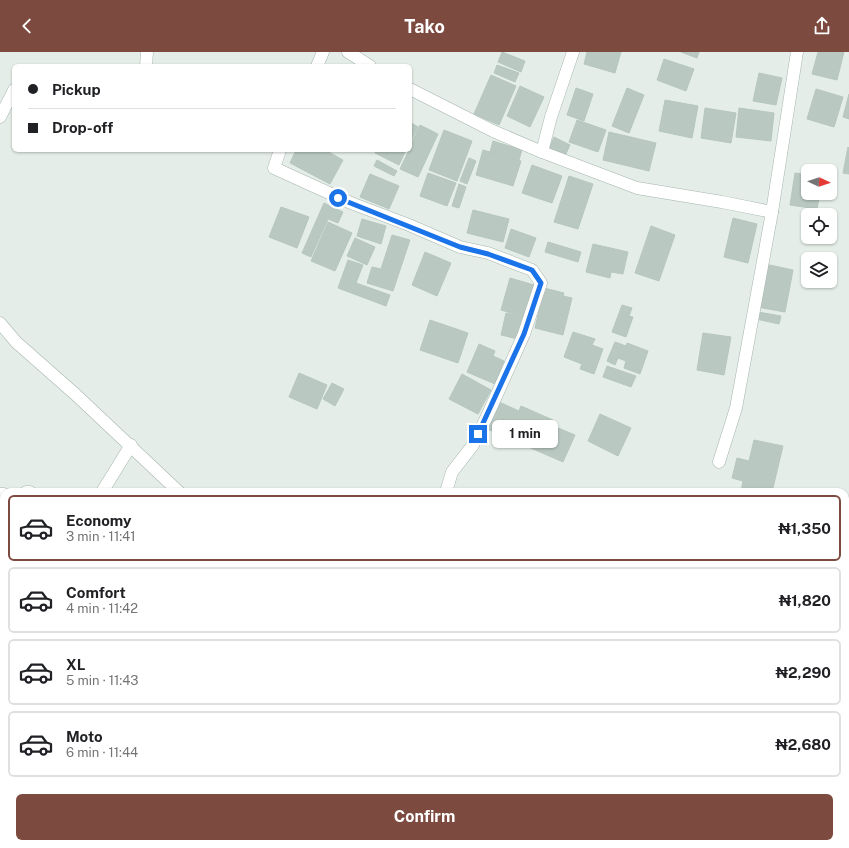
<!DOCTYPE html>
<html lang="en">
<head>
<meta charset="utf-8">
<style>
  body { margin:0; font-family:"Public Sans",sans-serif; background:#f6f6f6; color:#202124; height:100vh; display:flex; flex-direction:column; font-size:15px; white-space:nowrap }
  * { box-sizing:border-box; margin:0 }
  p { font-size:13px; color:#757577 }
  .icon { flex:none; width:22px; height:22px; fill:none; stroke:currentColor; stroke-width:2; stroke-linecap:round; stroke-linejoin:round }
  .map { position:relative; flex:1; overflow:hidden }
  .side { position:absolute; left:0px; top:436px; width:849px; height:360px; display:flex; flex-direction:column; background:#fff; border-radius:12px 12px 0 0; box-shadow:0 1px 3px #0004 }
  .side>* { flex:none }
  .guide { position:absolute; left:12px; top:12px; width:400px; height:88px; border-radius:6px; box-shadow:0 1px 3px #0004; display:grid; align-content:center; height:88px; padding:0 16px; background:#fff }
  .needle { width:26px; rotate:94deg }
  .fabs { position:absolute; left:801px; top:112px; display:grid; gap:8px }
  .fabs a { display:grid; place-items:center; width:36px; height:36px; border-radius:6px; background:#fff; box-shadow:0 1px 3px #0004; font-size:20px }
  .end { position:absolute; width:18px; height:18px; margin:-9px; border:5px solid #1a73e8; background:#fff; box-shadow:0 0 0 2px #fff }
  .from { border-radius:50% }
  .bubble { position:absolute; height:28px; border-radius:6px; background:#fff; box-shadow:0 1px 3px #0004; font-size:13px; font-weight:700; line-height:28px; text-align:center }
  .guide b { display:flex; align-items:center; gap:14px; height:38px; font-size:15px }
  .guide b+b { border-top:1px solid #e0e0e0 }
  .guide i { width:10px; height:10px; background:#202124 }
  ul { padding:7px 0 0; list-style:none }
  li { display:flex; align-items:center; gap:12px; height:66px; margin:0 8px 6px; padding:0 8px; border:2px solid #e0e0e0; border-radius:6px }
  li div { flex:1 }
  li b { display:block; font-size:15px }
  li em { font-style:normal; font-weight:700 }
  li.on { border-color:#7d4a3f }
  li>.icon { width:36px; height:36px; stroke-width:1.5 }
  .primary-button { display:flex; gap:8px; margin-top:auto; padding:8px 16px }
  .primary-button a { flex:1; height:46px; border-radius:6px; background:#7d4a3f; color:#fff; font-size:16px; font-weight:700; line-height:46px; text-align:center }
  header { display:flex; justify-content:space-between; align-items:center; height:52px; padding:0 16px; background:#7d4a3f; color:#fff; font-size:18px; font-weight:700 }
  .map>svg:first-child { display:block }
  .building { fill:#b9c8c1; stroke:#b6c7bf }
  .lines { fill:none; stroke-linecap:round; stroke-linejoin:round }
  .street-casing { stroke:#a7b5af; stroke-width:13 }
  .street { stroke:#fff; stroke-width:12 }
  .route { stroke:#1a73e8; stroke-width:5 }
</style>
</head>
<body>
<header><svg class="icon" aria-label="back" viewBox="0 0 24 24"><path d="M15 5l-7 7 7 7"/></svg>Tako<svg class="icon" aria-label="share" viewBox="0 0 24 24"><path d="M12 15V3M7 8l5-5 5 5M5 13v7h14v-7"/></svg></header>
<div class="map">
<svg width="849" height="796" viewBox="0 0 849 796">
  <rect width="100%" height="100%" fill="#e4ede8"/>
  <!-- building -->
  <g class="building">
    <path d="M502 0 525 9 521 20 498 10Z"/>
    <path d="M587 0H621L615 21 584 12Z"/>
    <path d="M681 0H699L697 6Z"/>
    <path d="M818 0H844L837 28 812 22Z"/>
    <path d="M664 7 694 17 686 39 657 28Z"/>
    <path d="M497 13 519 21 515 30 494 21Z"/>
    <path d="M759 21 782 26 776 53 753 49Z"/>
    <path d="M491 23 516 34 499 73 474 62Z"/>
    <path d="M520 34 544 45 530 75 507 64Z"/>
    <path d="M576 36 593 42 584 69 567 63Z"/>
    <path d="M627 36 644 43 629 81 612 74Z"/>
    <path d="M816 37 843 45 834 75 807 67Z"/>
    <path d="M849 42V67L843 65Z"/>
    <path d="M665 48 698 54 692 86 659 79Z"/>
    <path d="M705 56 736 61 731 91 701 86Z"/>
    <path d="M739 56 774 61 771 89 736 85Z"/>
    <path d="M577 68 606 78 598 100 569 90Z"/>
    <path d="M410 70 418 75 410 91Z"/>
    <path d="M420 73 438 82 418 125 400 117 409 98H410V95Z"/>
    <path d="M444 78 472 89 457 129 429 118Z"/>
    <path d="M609 80 656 91 649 119 603 108Z"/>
    <path d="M554 85 570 93 565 104 549 97Z"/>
    <path d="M493 89 522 98 519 108 490 100Z"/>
    <path d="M848 95 849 96V122L843 121Z"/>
    <path d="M296 98H325L343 108 330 132 290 111Z"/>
    <path d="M377 98H406L399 113 375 101Z"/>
    <path d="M483 98 521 109 513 134 476 123Z"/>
    <path d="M469 106 476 109 467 132 460 129Z"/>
    <path d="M377 108 397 119 394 124 374 114Z"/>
    <path d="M532 113 562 124 552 151 522 141Z"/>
    <path d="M428 121 456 131 447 154 420 144Z"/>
    <path d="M795 121 808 123V141H820L817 157 790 153Z"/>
    <path d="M370 122 399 134 389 157 360 145Z"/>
    <path d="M569 124 593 132 578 177 554 170Z"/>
    <path d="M459 132 466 135 459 156 452 154Z"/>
    <path d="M324 151 343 160 338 171 328 167 311 205 302 201Z"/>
    <path d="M281 155 309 165 297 196 269 185Z"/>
    <path d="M473 158 509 167 503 190 467 181Z"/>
    <path d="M733 166 757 172 748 211 724 205Z"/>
    <path d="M362 167 386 174 381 192 357 184Z"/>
    <path d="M328 170 352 181 335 219 311 209Z"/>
    <path d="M651 174 675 183 659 229 635 221Z"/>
    <path d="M511 177 536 186 529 205 505 196Z"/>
    <path d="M392 183 410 188 393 239 367 231 372 215 381 217Z"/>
    <path d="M355 186 375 195 367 213 347 204Z"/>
    <path d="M548 190 581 200 578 210 545 200Z"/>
    <path d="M593 192 628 200 623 222 611 220 610 226 586 220Z"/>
    <path d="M425 200 451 211 437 244 412 233Z"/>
    <path d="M348 208 363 213 356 231 390 243 386 254 338 236Z"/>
    <path d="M765 212 793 218 785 260 757 255Z"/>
    <path d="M510 226 534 233 525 265 501 258Z"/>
    <path d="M544 236 564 241 563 244 572 246 563 283 535 276Z"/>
    <path d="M622 253 632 256 629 264 633 265 626 285 612 280Z"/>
    <path d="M758 260 781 264 779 272 756 267Z"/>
    <path d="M506 261 523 265 518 287 501 283Z"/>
    <path d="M430 268 468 281 458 311 420 298Z"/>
    <path d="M573 280 595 287 592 293 603 297 594 322 580 317 582 312 564 305Z"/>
    <path d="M703 281 731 285 724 323 697 318Z"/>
    <path d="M615 290 626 294 627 291 648 299 640 322 624 316 626 309 618 306 615 313 607 309Z"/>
    <path d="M479 292 495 299 493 304 504 309 495 332 467 320Z"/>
    <path d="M607 314 636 324 631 335 603 325Z"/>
    <path d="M299 321 327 333 317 357 289 345Z"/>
    <path d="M462 322 491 338 478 362 449 347Z"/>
    <path d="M332 331 344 337 335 354 323 347Z"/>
    <path d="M499 350 519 359 521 354 553 368 551 373 575 383 563 410 487 377Z"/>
    <path d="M600 362 631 376 618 404 588 389Z"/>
    <path d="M754 388 783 394 772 440H741L743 429 732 426 737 406 749 409Z"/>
  </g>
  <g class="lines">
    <defs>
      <g id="street">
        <path d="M348 0 370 14"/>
        <path d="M146 14 147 0"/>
        <path d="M317 14 323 0"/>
        <path d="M410 37 493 79 542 100 637 136 722 150 772 160"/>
        <path d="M0 65 14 38"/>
        <path d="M280 98 274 116 351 151 409 173 460 195 488 201 532 218 541 231 524 282 489 360 473 393 452 420 446 440"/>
        <path d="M542 100 551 65 573 0"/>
        <path d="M0 271 16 290 75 342 179 440"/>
        <path d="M719 410 736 356 772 160 797 0"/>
        <path d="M26 440H30"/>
        <path d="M102 440 131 393"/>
        <path d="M0 442H4"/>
        <path d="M845 638 847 645 849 667"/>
        <path d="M91 792V796"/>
        <path d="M400 792 404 796"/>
        <path d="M563 792 567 796"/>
        <path d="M108 796 119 792"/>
        <path d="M343 796 344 792"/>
      </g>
    </defs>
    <!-- street casing -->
    <use href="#street" class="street-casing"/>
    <!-- street -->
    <use href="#street" class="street"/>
  </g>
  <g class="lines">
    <!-- route -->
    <path class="route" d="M338 146 460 195 488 202 532 218 541 231 524 282 478 382"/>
  </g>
</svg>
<div class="fabs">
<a><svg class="needle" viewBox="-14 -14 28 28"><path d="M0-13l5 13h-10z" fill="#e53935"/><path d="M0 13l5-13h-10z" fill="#757577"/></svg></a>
<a><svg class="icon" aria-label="locate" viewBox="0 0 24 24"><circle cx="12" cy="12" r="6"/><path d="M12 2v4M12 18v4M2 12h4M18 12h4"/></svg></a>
<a><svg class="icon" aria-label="layers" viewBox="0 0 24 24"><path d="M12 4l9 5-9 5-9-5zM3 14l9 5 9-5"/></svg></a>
</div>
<i class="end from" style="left:338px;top:146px"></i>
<i class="end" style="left:478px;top:382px"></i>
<div class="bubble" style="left:492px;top:368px;width:66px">1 min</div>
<div class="guide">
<b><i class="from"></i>Pickup</b>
<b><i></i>Drop-off</b>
</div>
<section class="side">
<ul>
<li class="on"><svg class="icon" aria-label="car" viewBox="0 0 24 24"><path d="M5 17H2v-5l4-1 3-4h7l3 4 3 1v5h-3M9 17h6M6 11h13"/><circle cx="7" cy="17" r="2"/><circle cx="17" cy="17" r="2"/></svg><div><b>Economy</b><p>3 min · 11:41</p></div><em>₦1,350</em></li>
<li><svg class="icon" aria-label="car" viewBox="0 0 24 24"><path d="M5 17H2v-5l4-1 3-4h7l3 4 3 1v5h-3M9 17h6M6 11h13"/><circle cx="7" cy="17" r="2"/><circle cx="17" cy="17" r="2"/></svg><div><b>Comfort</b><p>4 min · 11:42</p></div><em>₦1,820</em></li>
<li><svg class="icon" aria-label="car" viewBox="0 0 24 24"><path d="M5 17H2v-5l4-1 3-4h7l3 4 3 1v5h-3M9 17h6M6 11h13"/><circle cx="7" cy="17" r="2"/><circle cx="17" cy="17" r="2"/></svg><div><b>XL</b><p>5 min · 11:43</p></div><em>₦2,290</em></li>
<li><svg class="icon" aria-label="car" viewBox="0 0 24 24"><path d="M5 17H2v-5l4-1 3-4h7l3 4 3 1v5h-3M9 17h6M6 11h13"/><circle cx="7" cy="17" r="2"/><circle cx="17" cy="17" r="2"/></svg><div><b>Moto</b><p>6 min · 11:44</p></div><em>₦2,680</em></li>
</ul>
<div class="primary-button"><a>Confirm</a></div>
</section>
</div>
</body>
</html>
